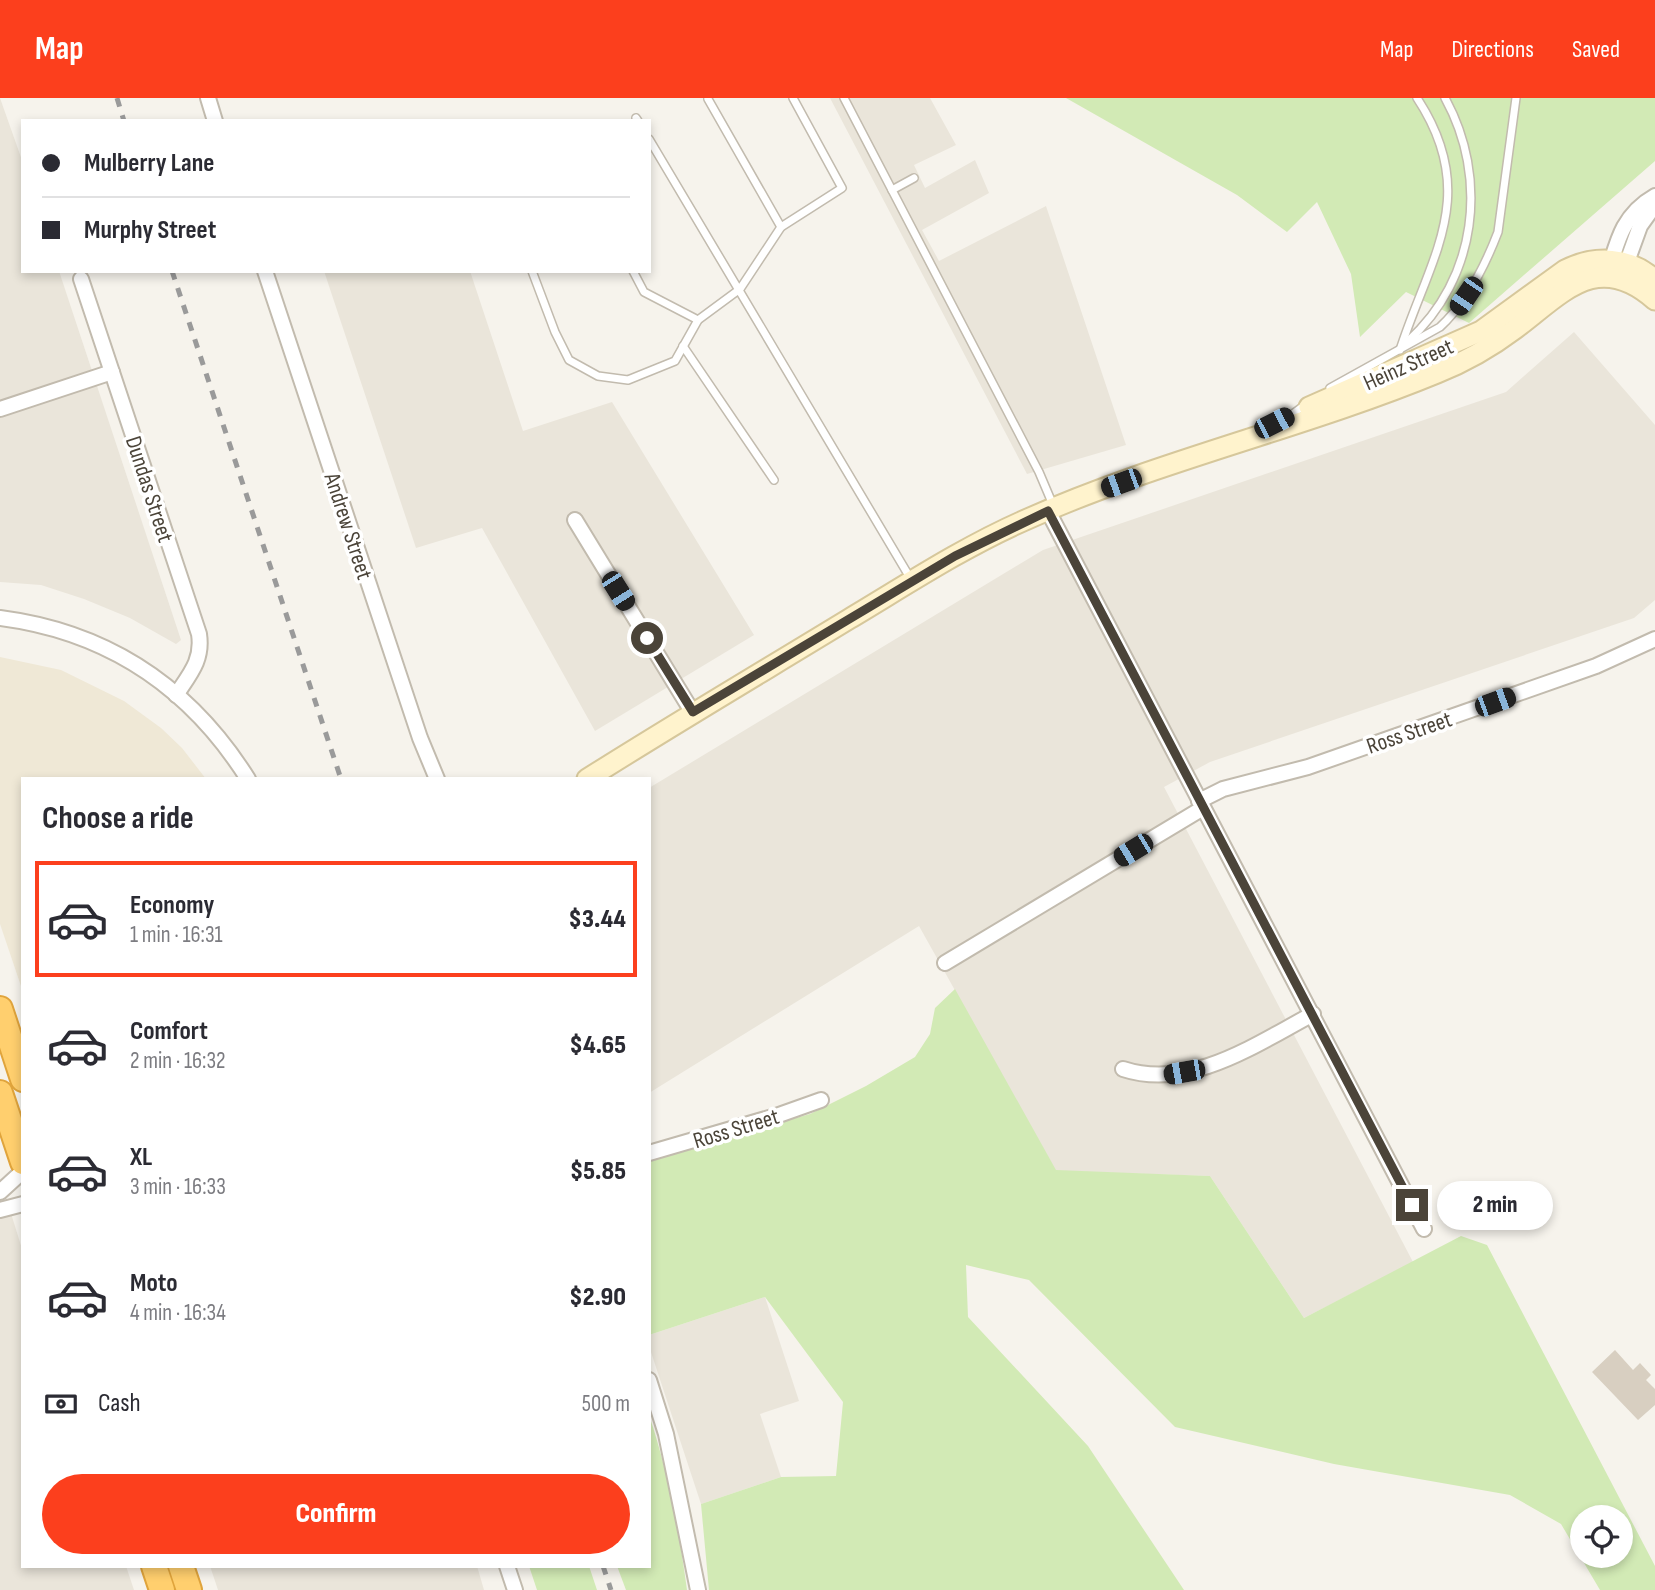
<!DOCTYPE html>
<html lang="en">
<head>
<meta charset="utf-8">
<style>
  body { margin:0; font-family:"Sofia Sans Condensed",sans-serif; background:#f2f2f3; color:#2b2b33; height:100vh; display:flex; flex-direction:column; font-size:26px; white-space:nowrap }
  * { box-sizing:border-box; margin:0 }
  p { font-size:23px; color:#7c7c81 }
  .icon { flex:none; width:38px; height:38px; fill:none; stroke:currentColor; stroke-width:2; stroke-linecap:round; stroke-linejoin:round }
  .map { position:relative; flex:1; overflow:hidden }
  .panel { position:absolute; left:21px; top:679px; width:630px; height:791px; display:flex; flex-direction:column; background:#fff; border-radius:0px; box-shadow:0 4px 10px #0003 }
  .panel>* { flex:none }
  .top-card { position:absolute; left:21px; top:21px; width:630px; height:154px; border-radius:0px; box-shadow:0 4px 10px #0003; display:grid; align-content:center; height:154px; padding:0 21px; background:#fff }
  .tools { position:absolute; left:1570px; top:1407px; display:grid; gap:14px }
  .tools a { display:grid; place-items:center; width:63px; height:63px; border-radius:50%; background:#fff; box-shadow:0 4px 10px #0003; font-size:35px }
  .end { position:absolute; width:32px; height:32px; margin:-16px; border:9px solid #4b4439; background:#fff; box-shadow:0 0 0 4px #fff }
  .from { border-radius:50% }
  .bubble { position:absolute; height:49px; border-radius:24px; background:#fff; box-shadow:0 4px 10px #0003; font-size:23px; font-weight:800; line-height:49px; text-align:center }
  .car { position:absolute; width:21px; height:42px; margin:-21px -10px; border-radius:9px; box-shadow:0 0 5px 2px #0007; background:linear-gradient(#222 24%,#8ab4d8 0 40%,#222 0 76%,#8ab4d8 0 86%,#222 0) }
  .top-card b { display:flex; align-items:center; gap:24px; height:66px; font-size:26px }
  .top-card b+b { border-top:2px solid #e1e1e2 }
  .top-card i { width:18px; height:18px; background:#2b2b33 }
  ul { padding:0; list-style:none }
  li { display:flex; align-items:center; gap:21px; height:116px; margin:0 14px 10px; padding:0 7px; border:4px solid transparent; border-radius:0px }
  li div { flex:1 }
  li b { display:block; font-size:26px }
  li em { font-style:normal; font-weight:800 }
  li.active { border-color:#fc3f1d }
  li>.icon { width:63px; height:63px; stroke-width:1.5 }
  h2 { padding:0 21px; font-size:32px; line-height:84px }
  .pay { display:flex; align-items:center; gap:18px; height:77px; padding:0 21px; font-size:26px }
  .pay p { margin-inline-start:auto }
  .action { display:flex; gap:14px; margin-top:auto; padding:14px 21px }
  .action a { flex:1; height:80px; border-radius:42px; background:#fc3f1d; color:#fff; font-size:28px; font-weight:800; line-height:80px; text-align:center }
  header { display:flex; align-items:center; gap:42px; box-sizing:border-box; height:98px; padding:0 35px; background:#fc3f1d; color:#fff }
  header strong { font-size:33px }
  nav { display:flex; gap:38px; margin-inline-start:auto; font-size:24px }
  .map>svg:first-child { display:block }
  .residential { fill:#eae5da }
  .education { fill:#efe8d6 }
  .green { fill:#d2eab5; fill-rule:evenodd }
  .building { fill:#d8cfc1 }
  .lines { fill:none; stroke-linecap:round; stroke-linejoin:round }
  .lane-casing { stroke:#c2bbae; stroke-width:10 }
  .street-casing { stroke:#c2bbae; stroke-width:18 }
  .secondary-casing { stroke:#d6c79b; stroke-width:23 }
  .highway-casing { stroke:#e0a43c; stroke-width:28 }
  .lane { stroke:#fff; stroke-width:7 }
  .street { stroke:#fff; stroke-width:14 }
  .secondary { stroke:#fff3cd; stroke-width:19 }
  .highway { stroke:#ffcf6e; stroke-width:24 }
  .rail { stroke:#9a9a9a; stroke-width:5; stroke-dasharray:9 9; stroke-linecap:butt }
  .route { stroke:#4b4439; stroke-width:9 }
  .labels { text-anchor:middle; stroke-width:7; stroke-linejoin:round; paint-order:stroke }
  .street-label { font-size:23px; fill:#4b4439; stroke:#fff }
</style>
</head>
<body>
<header>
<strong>Map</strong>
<nav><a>Map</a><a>Directions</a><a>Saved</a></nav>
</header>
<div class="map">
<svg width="1655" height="1492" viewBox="0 0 1655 1492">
  <rect width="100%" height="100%" fill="#f6f3ec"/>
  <!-- residential -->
  <g class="residential">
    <path d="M0 0 23 65V173H59L181 542 176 546 130 520 84 501 41 487 0 484Z"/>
    <path d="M830 0H930L956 47 914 67 925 90 975 62 989 95 922 132 939 163 1046 108 1126 347 1027 376Z"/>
    <path d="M324 173H470L523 333 612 304 754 537 595 633 482 430 416 450Z"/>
    <path d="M1574 234 1655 327V502L1634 520 1210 664 1164 689 1413 1164 1304 1220 1210 1078 1056 1073 919 828 649 995V690L1043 452 1506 294Z"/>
    <path d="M0 1080 23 1154V1468H126L134 1492H0Z"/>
    <path d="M765 1199 799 1303 760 1316 781 1379 701 1406 649 1248V1237Z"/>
    <path d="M210 1468H477L484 1492H218Z"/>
  </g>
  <!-- education -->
  <path class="education" d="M0 559 61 572 124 603 161 630 182 650 206 681H23V894L0 826Z"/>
  <!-- green -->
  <g class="green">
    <path d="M1066 0H1655V63L1469 225 1406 194 1360 239 1351 176 1317 104 1287 134 1237 97Z"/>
    <path d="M955 891 1056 1072 1210 1078 1304 1220 1461 1138 1487 1147 1655 1468V1492H1600L1561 1426 1510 1397 1334 1366 1175 1329 1029 1182 966 1167 968 1219 1088 1348 1184 1492H709L701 1406 781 1379 836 1378 843 1304 765 1199 649 1237V1062L810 1016 866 988 915 959 930 936 935 910ZM1582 1419H1620V1458H1582Z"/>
    <path d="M649 1317C668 1373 679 1433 687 1492H626L617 1468H649Z"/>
    <path d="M529 1468H589L597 1492H537Z"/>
  </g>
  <!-- building -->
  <path class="building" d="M1615 1252 1633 1272 1640 1265 1651 1277 1646 1282 1655 1291V1307L1638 1322 1592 1274Z"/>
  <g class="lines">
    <defs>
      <g id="lane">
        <path d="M844 0 1039 374 1053 407"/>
        <path d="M708 1 781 129"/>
        <path d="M636 20 638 23"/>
        <path d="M649 41 912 483"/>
        <path d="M892 92 914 80"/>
        <path d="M532 173 555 234 569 262 598 278 628 282 675 263 698 222 740 191 781 129 842 90 793 0"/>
        <path d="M633 173 644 194 698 222"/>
        <path d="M1408 243C1477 181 1489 80 1445 0"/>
        <path d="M683 248 774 382"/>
        <path d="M1400 252C1430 159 1481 97 1417 0"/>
        <path d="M1330 290 1440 229C1467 204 1485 168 1498 134L1516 0"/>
        <path d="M1294 315 1305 307"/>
      </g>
      <g id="street">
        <path d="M208 0 215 23"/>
        <path d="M1609 171C1618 139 1625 115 1655 98"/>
        <path d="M265 173 420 640 437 681"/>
        <path d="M1623 175 1640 128 1655 107"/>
        <path d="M81 181 199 536C203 562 190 576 176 597"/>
        <path d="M0 311 112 274"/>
        <path d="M1048 413 1424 1131"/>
        <path d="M575 422 693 615"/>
        <path d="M0 520C108 534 190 589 248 681"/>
        <path d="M1199 703 1223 691 1308 669 1596 568 1655 541"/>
        <path d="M945 865 1203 710"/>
        <path d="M1123 971C1190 993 1256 946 1313 916"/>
        <path d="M649 1055 776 1018 821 1002"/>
        <path d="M0 1094 23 1073"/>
        <path d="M0 1112 23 1106"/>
        <path d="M649 1282 666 1336 698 1492"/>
        <path d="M507 1468 515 1492"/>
      </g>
      <g id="secondary">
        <path d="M1309 309 1481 233 1565 172C1595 157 1629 158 1655 182"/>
        <path d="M587 681C674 626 762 574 849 521 906 487 962 450 1023 423 1156 363 1301 331 1437 275 1465 264 1491 249 1515 231 1562 196 1597 151 1655 202"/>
      </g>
      <g id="highway">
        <path d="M0 911 23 981"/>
        <path d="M0 995 23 1064"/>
        <path d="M154 1468 162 1492"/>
        <path d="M181 1468 189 1492"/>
      </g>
    </defs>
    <!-- lane casing -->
    <use href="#lane" class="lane-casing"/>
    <!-- street casing -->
    <use href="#street" class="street-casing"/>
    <!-- secondary casing -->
    <use href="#secondary" class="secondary-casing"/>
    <!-- highway casing -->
    <use href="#highway" class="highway-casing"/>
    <!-- lane -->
    <use href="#lane" class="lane"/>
    <!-- street -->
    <use href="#street" class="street"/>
    <!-- secondary -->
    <use href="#secondary" class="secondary"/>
    <!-- highway -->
    <use href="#highway" class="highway"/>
    <!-- rail -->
    <g class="rail">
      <path d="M117 0 124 23"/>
      <path d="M172 173 341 681"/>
      <path d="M603 1468 611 1492"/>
    </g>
  </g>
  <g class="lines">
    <!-- route -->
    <path class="route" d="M647 540 693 614 955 458 1048 413 1412 1107"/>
  </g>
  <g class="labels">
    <!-- street labels -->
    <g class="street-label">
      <text transform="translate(1408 266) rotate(-24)" y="8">Heinz Street</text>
      <text transform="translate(150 391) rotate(72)" y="8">Dundas Street</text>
      <text transform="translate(349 428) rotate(72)" y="8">Andrew Street</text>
      <text transform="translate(1409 634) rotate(-19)" y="8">Ross Street</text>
      <text transform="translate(736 1030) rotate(-17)" y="8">Ross Street</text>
    </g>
  </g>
</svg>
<div class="tools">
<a><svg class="icon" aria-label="locate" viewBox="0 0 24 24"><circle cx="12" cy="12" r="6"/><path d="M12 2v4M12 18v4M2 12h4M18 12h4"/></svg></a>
</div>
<i class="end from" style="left:647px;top:540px"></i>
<i class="end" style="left:1412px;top:1107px"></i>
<div class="bubble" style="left:1437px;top:1083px;width:116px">2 min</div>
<i class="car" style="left:1466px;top:198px;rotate:214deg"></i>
<i class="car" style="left:1274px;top:325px;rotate:63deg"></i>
<i class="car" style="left:1121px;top:385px;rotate:250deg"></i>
<i class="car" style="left:618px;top:493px;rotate:148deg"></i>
<i class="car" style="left:1495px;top:604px;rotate:70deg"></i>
<i class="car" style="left:1133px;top:752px;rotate:239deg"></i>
<i class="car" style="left:1184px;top:974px;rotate:260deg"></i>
<div class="top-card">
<b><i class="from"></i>Mulberry Lane</b>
<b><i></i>Murphy Street</b>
</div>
<section class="panel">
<h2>Choose a ride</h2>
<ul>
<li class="active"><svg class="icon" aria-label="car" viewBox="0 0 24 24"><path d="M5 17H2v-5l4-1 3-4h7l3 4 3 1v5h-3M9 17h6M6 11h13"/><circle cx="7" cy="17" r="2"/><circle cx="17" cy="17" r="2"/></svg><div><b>Economy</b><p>1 min · 16:31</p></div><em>$3.44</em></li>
<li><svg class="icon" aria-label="car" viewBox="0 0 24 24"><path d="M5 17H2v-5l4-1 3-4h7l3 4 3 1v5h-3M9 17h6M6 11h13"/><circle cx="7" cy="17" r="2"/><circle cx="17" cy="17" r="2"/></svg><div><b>Comfort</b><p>2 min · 16:32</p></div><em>$4.65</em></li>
<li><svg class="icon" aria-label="car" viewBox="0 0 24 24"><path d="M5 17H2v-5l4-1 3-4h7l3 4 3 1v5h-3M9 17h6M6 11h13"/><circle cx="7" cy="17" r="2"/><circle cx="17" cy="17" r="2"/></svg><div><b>XL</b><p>3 min · 16:33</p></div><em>$5.85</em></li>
<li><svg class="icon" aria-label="car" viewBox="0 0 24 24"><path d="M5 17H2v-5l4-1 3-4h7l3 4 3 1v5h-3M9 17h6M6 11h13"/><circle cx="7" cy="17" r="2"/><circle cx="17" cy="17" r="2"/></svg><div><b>Moto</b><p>4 min · 16:34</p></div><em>$2.90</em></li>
</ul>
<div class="pay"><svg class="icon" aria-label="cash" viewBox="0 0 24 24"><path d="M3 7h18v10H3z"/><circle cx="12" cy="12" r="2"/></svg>Cash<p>500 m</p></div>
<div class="action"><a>Confirm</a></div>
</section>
</div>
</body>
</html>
